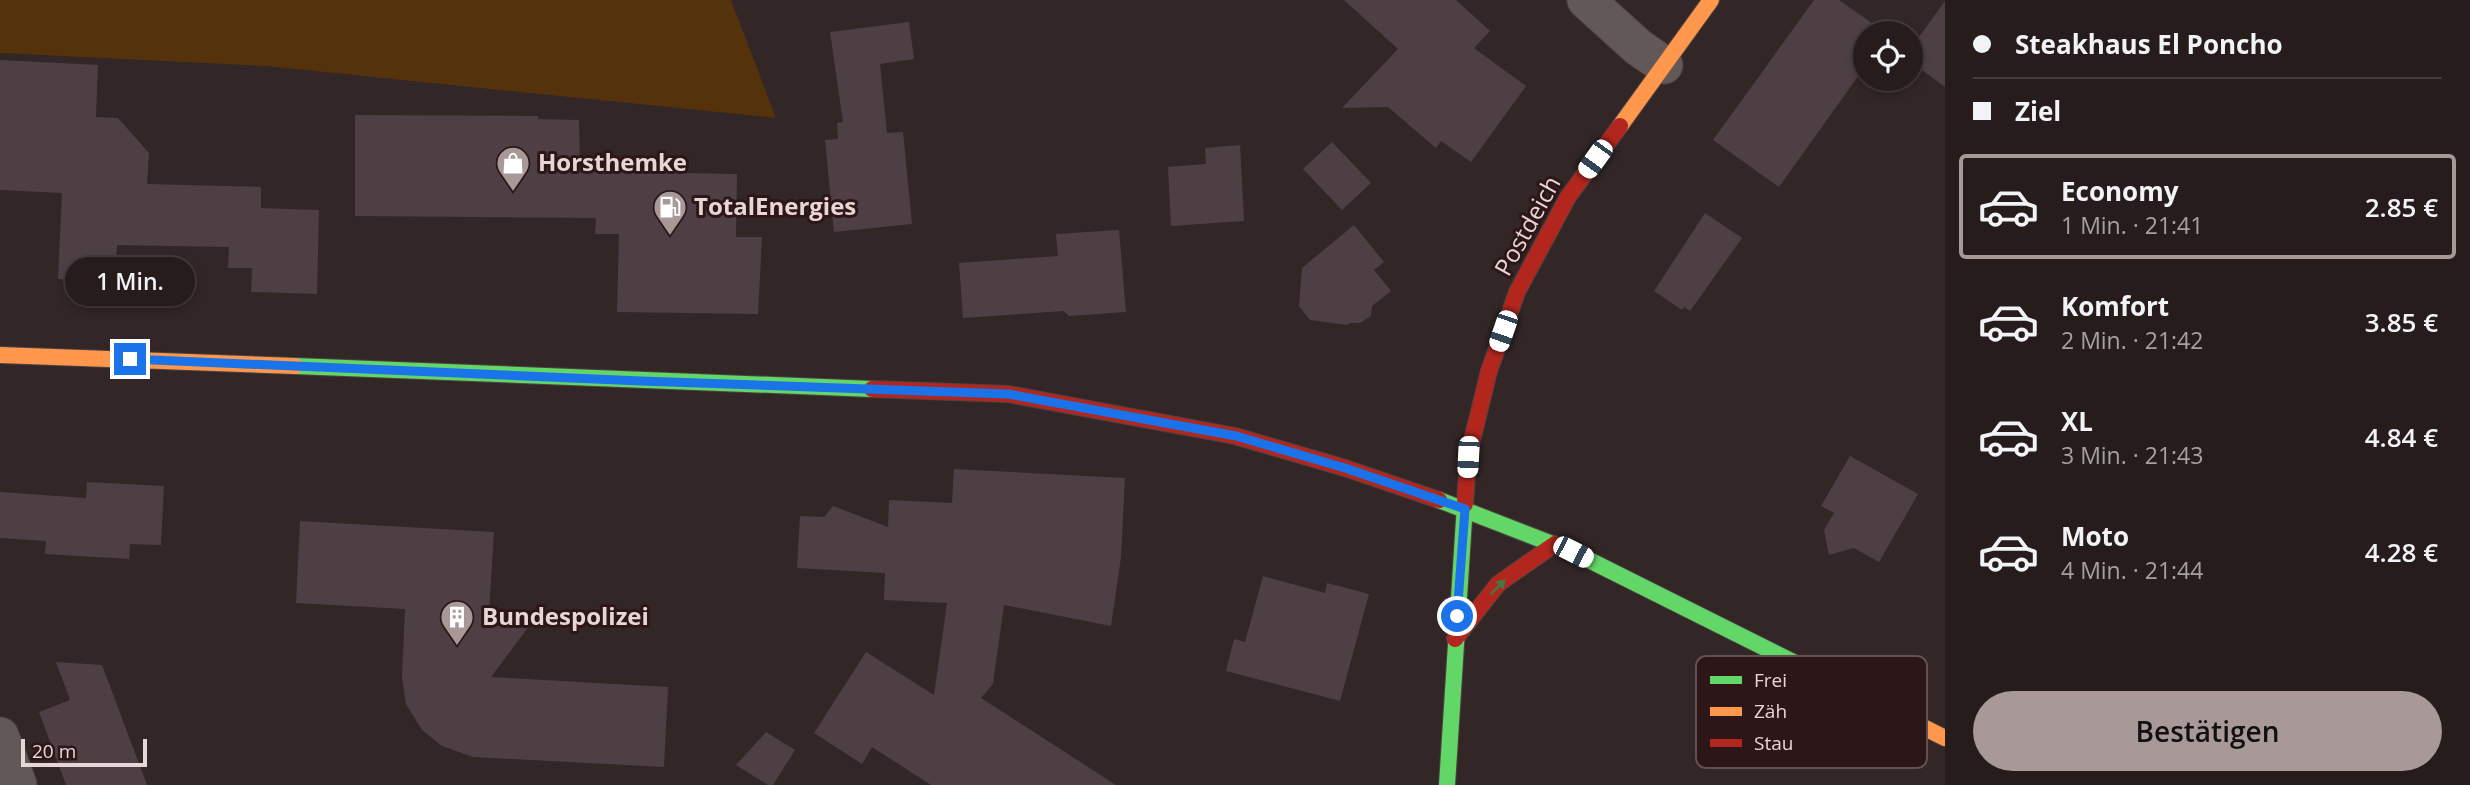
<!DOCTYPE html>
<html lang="de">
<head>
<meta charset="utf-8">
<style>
  body { margin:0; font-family:"Open Sans",sans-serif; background:#322929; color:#f1f3f6; height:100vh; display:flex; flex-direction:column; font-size:26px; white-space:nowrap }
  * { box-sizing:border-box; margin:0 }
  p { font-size:23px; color:#a4a1a3 }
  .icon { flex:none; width:38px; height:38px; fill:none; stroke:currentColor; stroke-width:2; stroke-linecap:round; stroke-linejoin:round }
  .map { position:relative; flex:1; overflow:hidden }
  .sheet { display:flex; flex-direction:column; background:#261c1c; width:525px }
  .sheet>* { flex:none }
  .top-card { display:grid; align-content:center; height:154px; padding:0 28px; background:#261c1c }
  .buttons { position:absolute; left:1853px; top:21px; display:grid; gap:14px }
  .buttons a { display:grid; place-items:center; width:70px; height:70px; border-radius:50%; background:#261c1c; box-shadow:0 4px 10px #0003,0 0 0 2px #423a3b; font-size:35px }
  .scale { position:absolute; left:21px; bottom:18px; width:126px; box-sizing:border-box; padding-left:7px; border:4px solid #e7d6d6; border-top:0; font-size:19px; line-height:24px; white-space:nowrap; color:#e7d6d6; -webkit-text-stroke:5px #2d1618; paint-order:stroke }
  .end { position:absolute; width:32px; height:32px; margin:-16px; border:9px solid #1a73e8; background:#fff; box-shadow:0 0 0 4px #fff }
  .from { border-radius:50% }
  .bubble { position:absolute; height:49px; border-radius:24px; background:#261c1c; box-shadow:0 4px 10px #0003,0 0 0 2px #423a3b; font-size:23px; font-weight:600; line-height:49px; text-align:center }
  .car { position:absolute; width:21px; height:42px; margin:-21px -10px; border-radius:9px; box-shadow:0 0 5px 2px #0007; background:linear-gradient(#fff 24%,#345 0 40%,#fff 0 76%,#345 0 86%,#fff 0) }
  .top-card b { display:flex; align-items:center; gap:24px; height:66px; font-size:26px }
  .top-card b+b { border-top:2px solid #423a3b }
  .top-card i { width:18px; height:18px; background:#f1f3f6 }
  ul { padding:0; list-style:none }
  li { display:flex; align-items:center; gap:21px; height:105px; margin:0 14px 10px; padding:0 14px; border:4px solid transparent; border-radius:7px }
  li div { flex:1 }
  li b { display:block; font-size:26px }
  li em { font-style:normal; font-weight:600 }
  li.current { border-color:#a89898 }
  li>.icon { width:63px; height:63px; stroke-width:1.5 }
  .action { display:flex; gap:14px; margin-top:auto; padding:14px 28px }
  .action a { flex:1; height:80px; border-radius:42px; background:#a89898; color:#111; font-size:28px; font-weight:600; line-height:80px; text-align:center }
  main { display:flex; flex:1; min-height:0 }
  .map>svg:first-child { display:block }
  .green { fill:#54320c }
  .building { fill:#4e3f44 }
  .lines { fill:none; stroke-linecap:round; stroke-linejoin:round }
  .street-casing { stroke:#4e4343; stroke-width:39 }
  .fast-casing { stroke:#4e4343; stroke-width:18 }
  .slow-casing { stroke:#4e4343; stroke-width:18 }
  .jam-casing { stroke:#4e4343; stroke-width:18 }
  .street { stroke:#635858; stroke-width:37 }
  .fast { stroke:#63d668; stroke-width:16 }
  .slow { stroke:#ff974d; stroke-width:16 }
  .jam { stroke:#b3261e; stroke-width:16 }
  .oneway { fill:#487640 }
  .route { stroke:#1a73e8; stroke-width:9 }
  .labels { text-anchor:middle; stroke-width:6; stroke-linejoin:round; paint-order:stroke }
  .poi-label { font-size:24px; font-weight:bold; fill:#e7d6d6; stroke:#2d1618; text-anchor:start }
  .street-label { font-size:24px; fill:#e7d6d6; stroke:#2d1618 }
  .key { fill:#2d1618; stroke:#655051; stroke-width:2 }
  .key-label { font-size:19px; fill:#e7d6d6 }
</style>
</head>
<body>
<main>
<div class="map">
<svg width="1945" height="785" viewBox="0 0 1945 785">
  <rect width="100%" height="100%" fill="#322626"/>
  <!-- green -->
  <path class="green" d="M0 0H731L776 118 266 66 0 53Z"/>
  <!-- building -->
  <g class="building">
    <path d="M1344 0H1456L1490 31 1474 48 1526 86 1471 162 1441 141 1436 148 1388 107 1342 108 1398 49Z"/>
    <path d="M1814 0H1839L1886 33H1866V65L1779 187 1713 140Z"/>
    <path d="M1945 1V87L1911 62V48Z"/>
    <path d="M909 22 914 59 880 64 887 133 903 132 912 224 834 232 825 140 838 139 837 123 843 122 830 32Z"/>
    <path d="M0 60 98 65 96 117 118 118 149 153 147 184 261 187V208L319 210 317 294 251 292 252 268H228L229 247 117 245 115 282 58 279 62 193 0 190Z"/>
    <path d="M355 115 538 116V119L579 120 580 171 737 174 736 237H762L758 314 617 312 619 234H595L596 218 355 216Z"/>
    <path d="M1332 142 1371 183 1342 210 1303 169Z"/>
    <path d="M1240 145 1244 221 1171 226 1168 167 1206 164 1205 148Z"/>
    <path d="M1705 213 1742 238 1690 311 1684 307 1682 310 1654 291Z"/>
    <path d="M1354 225 1384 262 1374 270 1391 291 1372 306 1371 316 1360 323H1350L1347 325 1310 320 1299 306 1302 268Z"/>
    <path d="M1119 230 1126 312 1069 316 1064 311 963 318 959 263 1058 256 1056 234Z"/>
    <path d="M1850 456 1918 494 1879 562 1854 548 1829 555 1824 530 1834 513 1821 506Z"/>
    <path d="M954 469 1125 478 1121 557 1111 626 1004 605 993 684 981 698 1116 785H931L872 747 862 764 814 733 866 652 934 695 947 603 884 600 885 573 797 568 800 516 824 517 833 506 888 527 889 500 952 503Z"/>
    <path d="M87 482 164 486 161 545 130 544 129 559 45 554 46 541 0 538V492L86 498Z"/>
    <path d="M300 521 494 532 489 612 538 614 491 677 668 687 664 767 473 757 442 746 422 730 406 704 402 677 405 609 296 603Z"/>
    <path d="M1263 576 1325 593 1327 583 1369 594 1340 701 1226 671 1234 639 1245 642Z"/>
    <path d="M56 662 102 665 147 785H66L39 712 70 700Z"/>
    <path d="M766 732 795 750 773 785H768L736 765Z"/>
  </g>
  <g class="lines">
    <defs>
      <g id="street">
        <path d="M1586 0 1638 47 1664 65"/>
        <path d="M0 736 18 785"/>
      </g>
      <g id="fast">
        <path d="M295 366 872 389"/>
        <path d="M1439 500 1573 552 1807 669"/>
        <path d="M1447 785 1465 504"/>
      </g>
      <g id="slow">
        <path d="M1620 126 1711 0"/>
        <path d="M0 355 295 366"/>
        <path d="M1807 669 1945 738"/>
      </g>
      <g id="jam">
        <path d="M872 389 1008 394 1235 436 1345 468 1439 500"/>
        <path d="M1465 504 1468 457 1489 371 1517 292 1568 197 1620 126"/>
        <path d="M1455 639 1498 584 1555 544"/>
      </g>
    </defs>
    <!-- street casing -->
    <use href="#street" class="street-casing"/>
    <!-- fast casing -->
    <use href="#fast" class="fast-casing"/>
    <!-- slow casing -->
    <use href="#slow" class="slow-casing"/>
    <!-- jam casing -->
    <use href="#jam" class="jam-casing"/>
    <!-- street -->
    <use href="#street" class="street"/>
    <!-- fast -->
    <use href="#fast" class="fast"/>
    <!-- slow -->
    <use href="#slow" class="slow"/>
    <!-- jam -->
    <use href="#jam" class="jam"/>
  </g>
  <!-- one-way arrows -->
  <defs><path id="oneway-solid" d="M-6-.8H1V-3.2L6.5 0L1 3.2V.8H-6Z" transform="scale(1.75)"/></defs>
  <use class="oneway" href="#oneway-solid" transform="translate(1498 587) rotate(-45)"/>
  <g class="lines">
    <!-- route -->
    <path class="route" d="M130 359 641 381 1008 394 1236 436 1345 468 1465 509 1457 616"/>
  </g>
  <!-- icons -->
  <defs>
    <symbol id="shop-pin" viewBox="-11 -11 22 30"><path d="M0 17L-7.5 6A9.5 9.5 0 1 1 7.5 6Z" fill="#a89898" stroke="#2d1618"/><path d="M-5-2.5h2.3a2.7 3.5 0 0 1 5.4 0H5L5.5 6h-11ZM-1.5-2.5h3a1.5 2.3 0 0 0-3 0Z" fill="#fff"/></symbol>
    <symbol id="fuel-pin" viewBox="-11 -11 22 30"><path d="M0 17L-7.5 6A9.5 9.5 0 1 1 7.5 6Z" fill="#a89898" stroke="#2d1618"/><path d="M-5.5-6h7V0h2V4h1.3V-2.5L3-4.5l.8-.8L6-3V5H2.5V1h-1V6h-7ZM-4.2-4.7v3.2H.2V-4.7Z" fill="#fff"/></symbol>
    <symbol id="building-pin" viewBox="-11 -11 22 30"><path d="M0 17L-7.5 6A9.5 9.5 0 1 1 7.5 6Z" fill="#a89898" stroke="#2d1618"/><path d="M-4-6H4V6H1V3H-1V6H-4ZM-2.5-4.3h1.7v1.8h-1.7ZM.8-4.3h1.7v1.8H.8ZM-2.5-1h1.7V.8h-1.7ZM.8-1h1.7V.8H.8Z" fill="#fff"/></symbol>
  </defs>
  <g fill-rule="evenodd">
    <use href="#shop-pin" x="494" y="144" width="38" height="52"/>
    <use href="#fuel-pin" x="651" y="188" width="38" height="52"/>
    <use href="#building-pin" x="438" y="598" width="38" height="52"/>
  </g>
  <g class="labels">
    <!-- poi labels -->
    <g class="poi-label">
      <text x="538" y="171">Horsthemke</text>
      <text x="694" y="215">TotalEnergies</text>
      <text x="482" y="625">Bundespolizei</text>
    </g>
    <!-- street labels -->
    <g class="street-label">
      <text transform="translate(1528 226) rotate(-61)" y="8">Postdeich</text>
    </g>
  </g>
  <!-- legend -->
  <rect x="1696" y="656" width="231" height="112" rx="10" class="key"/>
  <rect x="1710" y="676" width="32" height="8" fill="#63d668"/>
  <rect x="1710" y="707" width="32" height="9" fill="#ff974d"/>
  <rect x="1710" y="739" width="32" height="8" fill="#b3261e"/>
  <g class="key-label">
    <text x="1754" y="687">Frei</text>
    <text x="1754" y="718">Zäh</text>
    <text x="1754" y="750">Stau</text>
  </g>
</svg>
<div class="buttons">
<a><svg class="icon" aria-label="locate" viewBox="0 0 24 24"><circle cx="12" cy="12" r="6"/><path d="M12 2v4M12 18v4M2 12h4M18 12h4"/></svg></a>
</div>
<div class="scale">20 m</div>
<i class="end from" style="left:1457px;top:616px"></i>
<i class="end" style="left:130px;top:359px"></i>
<div class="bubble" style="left:65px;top:257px;width:130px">1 Min.</div>
<i class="car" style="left:1595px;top:159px;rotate:216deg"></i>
<i class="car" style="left:1503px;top:331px;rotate:199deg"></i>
<i class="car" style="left:1468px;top:457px;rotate:183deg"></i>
<i class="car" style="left:1573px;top:552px;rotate:117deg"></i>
</div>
<section class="sheet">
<div class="top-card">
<b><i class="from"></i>Steakhaus El Poncho</b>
<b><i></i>Ziel</b>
</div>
<ul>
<li class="current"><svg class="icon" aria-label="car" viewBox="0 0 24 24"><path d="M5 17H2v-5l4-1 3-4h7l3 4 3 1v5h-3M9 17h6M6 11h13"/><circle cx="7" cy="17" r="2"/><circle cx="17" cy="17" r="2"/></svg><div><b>Economy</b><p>1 Min. · 21:41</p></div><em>2.85 €</em></li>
<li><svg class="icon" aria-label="car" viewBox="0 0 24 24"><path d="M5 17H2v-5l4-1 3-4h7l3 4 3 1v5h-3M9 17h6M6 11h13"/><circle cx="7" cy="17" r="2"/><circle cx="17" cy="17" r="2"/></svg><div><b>Komfort</b><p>2 Min. · 21:42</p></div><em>3.85 €</em></li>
<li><svg class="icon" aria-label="car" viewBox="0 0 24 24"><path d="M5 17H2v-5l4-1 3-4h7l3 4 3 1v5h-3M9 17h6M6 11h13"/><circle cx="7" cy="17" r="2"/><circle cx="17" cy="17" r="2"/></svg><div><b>XL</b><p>3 Min. · 21:43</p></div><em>4.84 €</em></li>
<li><svg class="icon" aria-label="car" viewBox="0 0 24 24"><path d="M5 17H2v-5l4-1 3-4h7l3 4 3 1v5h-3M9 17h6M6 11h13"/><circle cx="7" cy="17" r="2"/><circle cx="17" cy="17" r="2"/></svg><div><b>Moto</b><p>4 Min. · 21:44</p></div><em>4.28 €</em></li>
</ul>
<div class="action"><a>Bestätigen</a></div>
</section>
</main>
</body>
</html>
